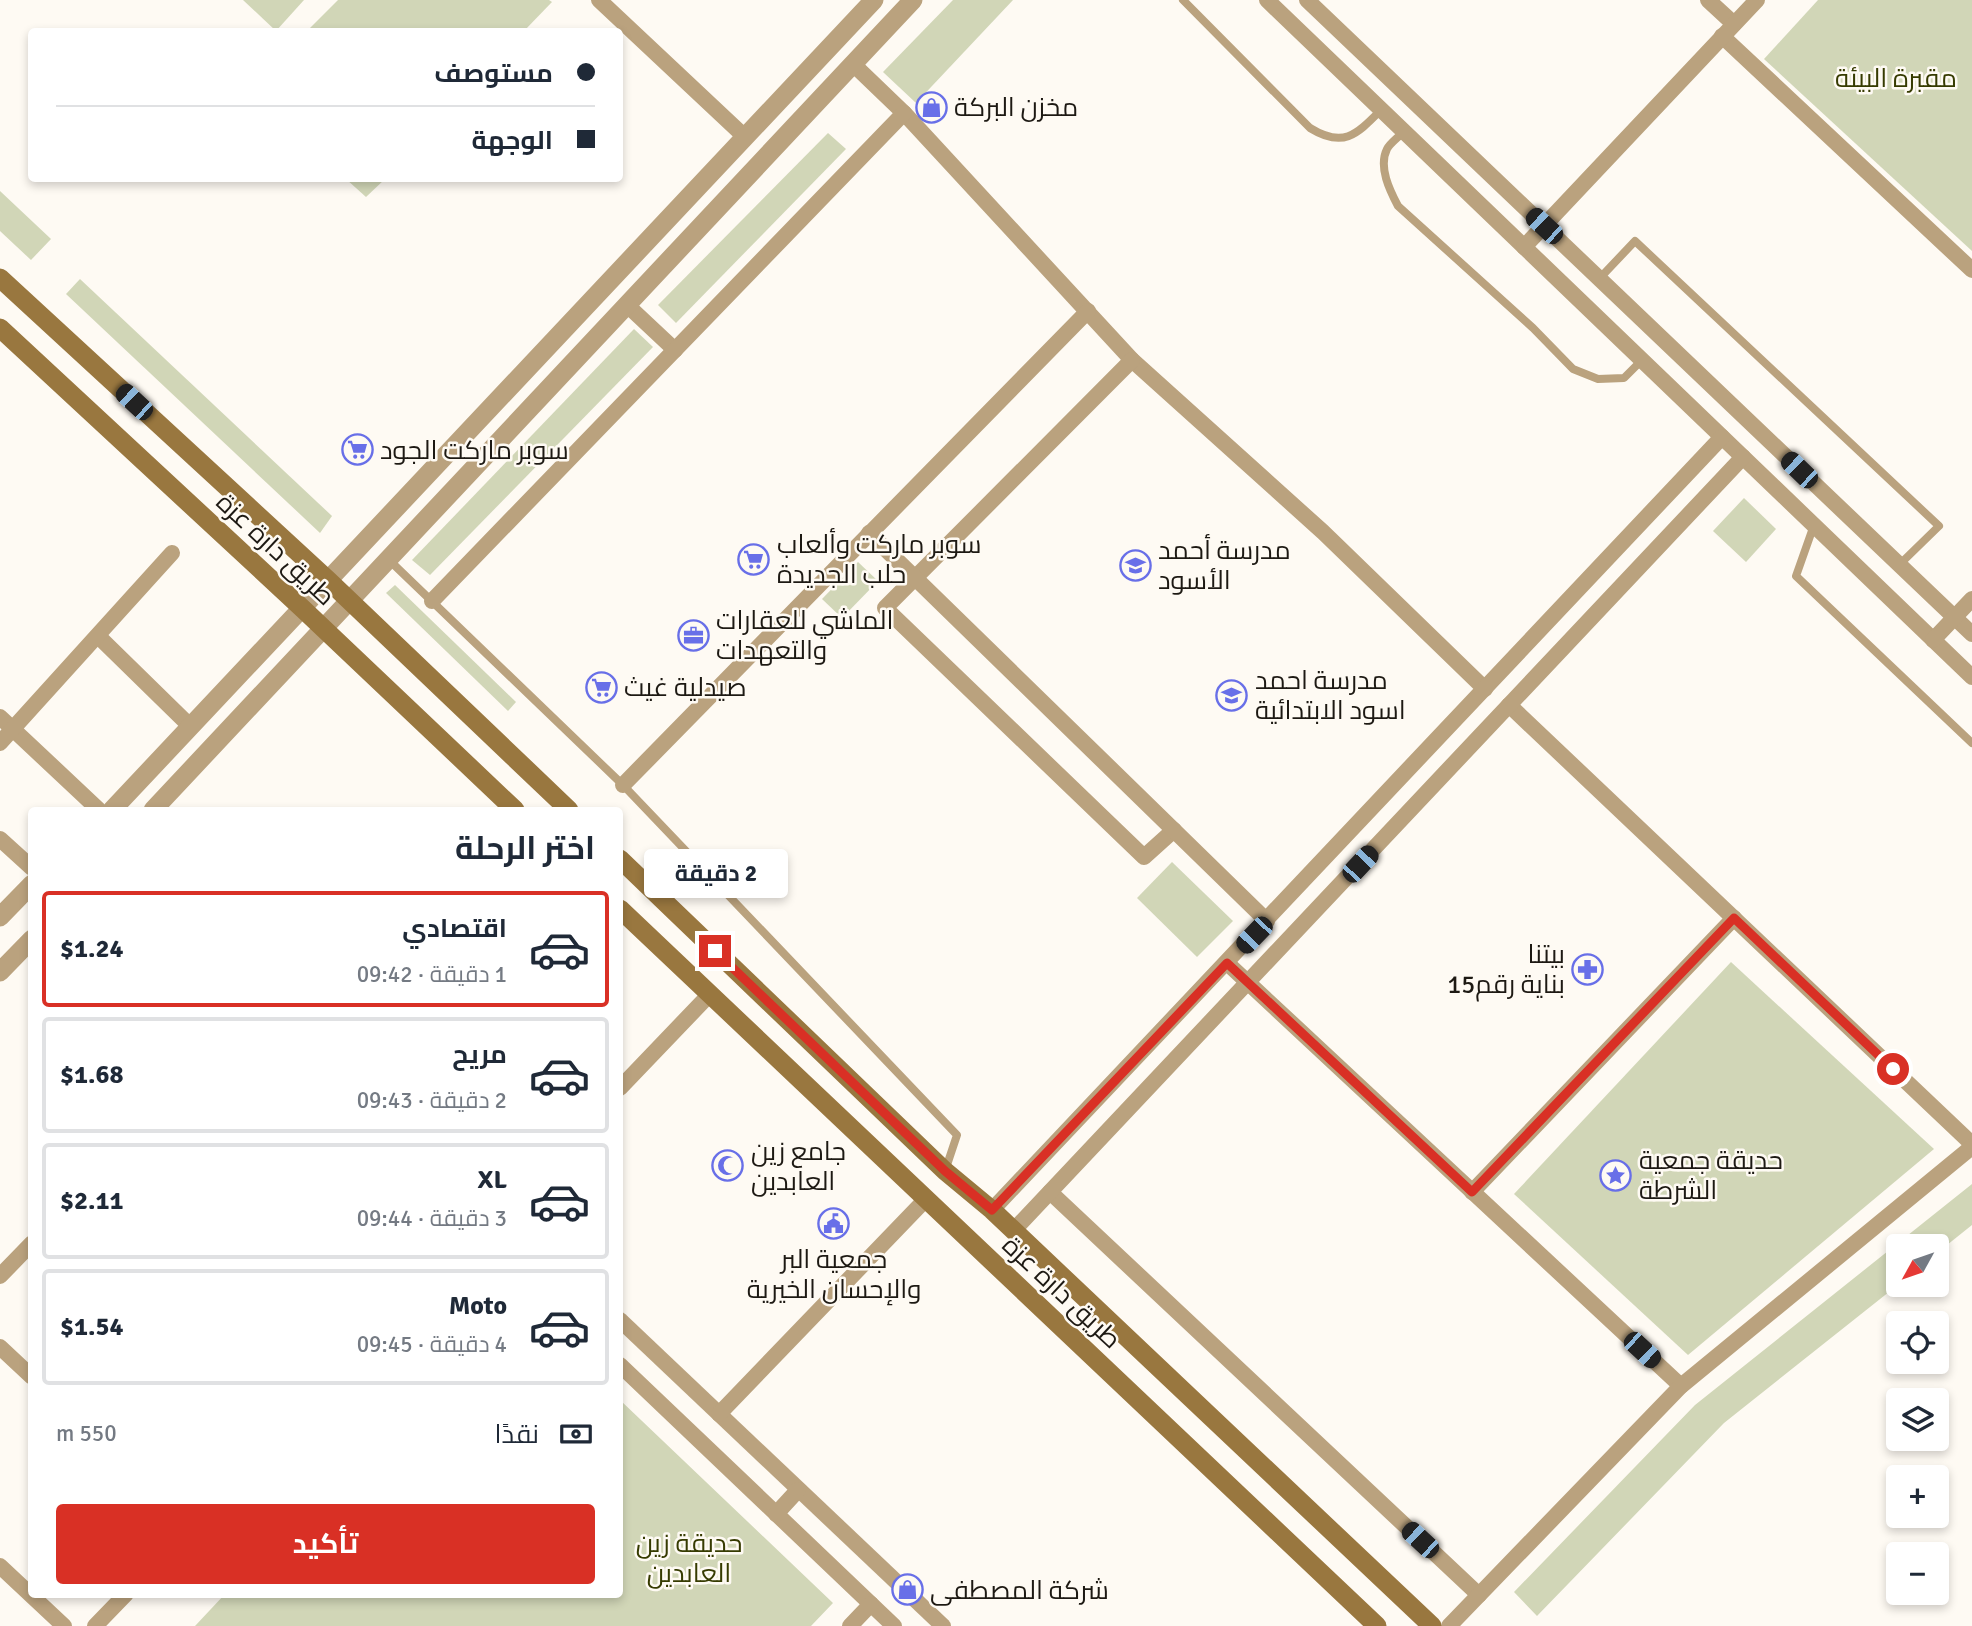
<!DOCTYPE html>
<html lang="ar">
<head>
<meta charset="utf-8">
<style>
  body { margin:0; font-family:Signika,Cairo,sans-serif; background:#f2f2f3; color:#1f2937; direction:rtl; height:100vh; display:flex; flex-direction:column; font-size:26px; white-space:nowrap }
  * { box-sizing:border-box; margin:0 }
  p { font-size:23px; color:#747a83 }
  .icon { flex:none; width:38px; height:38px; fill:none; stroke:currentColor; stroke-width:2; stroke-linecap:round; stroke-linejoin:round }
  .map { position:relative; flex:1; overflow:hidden; direction:ltr }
  .details { position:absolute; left:28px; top:807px; width:595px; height:791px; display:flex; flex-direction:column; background:#fff; border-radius:7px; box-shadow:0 4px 10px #0003; direction:rtl }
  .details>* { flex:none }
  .hud { position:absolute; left:28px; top:28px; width:595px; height:154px; border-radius:7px; box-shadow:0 4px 10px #0003; direction:rtl; display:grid; align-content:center; height:154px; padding:0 28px; background:#fff }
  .needle { width:46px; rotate:230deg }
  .buttons { position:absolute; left:1886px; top:1234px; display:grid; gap:14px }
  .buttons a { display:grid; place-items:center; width:63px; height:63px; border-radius:7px; background:#fff; box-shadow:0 4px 10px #0003; font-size:35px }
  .end { position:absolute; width:32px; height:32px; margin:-16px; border:9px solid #d93025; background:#fff; box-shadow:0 0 0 4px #fff }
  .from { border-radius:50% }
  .bubble { position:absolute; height:49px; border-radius:7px; background:#fff; box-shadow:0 4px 10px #0003; font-size:23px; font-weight:700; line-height:49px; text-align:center; direction:rtl }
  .car { position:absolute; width:21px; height:42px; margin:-21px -10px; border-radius:9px; box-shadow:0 0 5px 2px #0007; background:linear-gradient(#222 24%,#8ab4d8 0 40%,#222 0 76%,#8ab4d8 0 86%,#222 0) }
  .hud b { display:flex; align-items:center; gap:24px; height:66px; font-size:26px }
  .hud b+b { border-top:2px solid #e0e1e3 }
  .hud i { width:18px; height:18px; background:#1f2937 }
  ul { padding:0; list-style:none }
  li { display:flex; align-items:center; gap:21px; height:116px; margin:0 14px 10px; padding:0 14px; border:4px solid #e0e1e3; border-radius:7px }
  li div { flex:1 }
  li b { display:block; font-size:26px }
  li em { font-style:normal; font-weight:700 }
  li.current { border-color:#d93025 }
  li>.icon { width:63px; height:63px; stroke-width:1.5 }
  h2 { padding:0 28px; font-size:32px; line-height:84px }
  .pay { display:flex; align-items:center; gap:18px; height:77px; padding:0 28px; font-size:26px }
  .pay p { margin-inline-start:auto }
  .primary-button { display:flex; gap:14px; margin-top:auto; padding:14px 28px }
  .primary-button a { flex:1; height:80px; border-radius:7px; background:#d93025; color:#fff; font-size:28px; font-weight:700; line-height:80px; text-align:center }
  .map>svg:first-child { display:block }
  .green { fill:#d1d6b7 }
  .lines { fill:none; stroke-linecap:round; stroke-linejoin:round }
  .service { stroke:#baa27e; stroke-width:8 }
  .minor { stroke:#baa27e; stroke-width:16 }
  .tertiary { stroke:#baa27e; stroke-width:19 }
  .secondary { stroke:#99773f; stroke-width:19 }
  .route { stroke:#d93025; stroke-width:9 }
  .labels { text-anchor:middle; stroke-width:5; stroke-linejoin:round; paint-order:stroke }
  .park-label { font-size:26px; fill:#363b01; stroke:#fefaf3 }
  .poi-label { font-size:26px; fill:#1d1913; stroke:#fefaf3; text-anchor:start }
  .street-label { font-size:26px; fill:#1d1913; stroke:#fefaf3 }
</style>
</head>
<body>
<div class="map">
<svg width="1972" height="1626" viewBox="0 0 1972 1626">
  <rect width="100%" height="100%" fill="#fefaf3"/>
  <!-- green -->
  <g class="green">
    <path d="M243 0H304L276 31Z"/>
    <path d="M338 0H549L552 2 524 31H307Z"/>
    <path d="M953 0H1013L916 103 883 72Z"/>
    <path d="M1818 0H1972V251L1764 59Z"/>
    <path d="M828 133 846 149 676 323 658 305Z"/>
    <path d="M346 179H385L366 197Z"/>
    <path d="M0 191 51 239 31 260 0 231Z"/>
    <path d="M80 279 332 516 320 533 66 294Z"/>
    <path d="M634 329 653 347 430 575 412 560Z"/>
    <path d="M1744 498 1776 529 1746 562 1713 531Z"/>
    <path d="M858 562 878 581 842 618 822 599Z"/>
    <path d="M395 585 516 702 508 711 386 593Z"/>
    <path d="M1172 862 1233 921 1197 957 1137 898Z"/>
    <path d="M1731 962 1934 1149 1688 1355 1514 1194Z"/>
    <path d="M1972 1184V1225L1937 1253V1246H1899V1284L1724 1423 1537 1616 1514 1592 1695 1405Z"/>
    <path d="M620 1400 833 1603 811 1626H195L225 1594H620Z"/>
  </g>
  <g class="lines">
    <!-- service -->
    <g class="service">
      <path d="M1183 0 1310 128C1344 149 1357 134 1382 109"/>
      <path d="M1403 132C1399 137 1390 143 1387 149 1378 167 1390 191 1398 206L1533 328 1573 369 1598 379 1624 378 1642 360"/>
      <path d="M1599 279 1635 241 1939 526 1899 565"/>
      <path d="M1814 525 1796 576 1972 743"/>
      <path d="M389 560 623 785 957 1135 945 1171"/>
    </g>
    <!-- minor -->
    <g class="minor">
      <path d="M599 0 745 137"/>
      <path d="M1267 0 1972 677"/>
      <path d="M1307 0 1972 634"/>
      <path d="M1708 0 1734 24"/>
      <path d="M1722 36 1972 270"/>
      <path d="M853 64 904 113 1132 360 1323 532 1485 689"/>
      <path d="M1524 247 1757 0"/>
      <path d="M627 305 675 350"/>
      <path d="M1132 360 885 608 1144 857 1174 830"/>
      <path d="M869 533 1267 921"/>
      <path d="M432 601 904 113"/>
      <path d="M98 636 191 727"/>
      <path d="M1933 640 1972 599"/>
      <path d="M1509 705 1972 1144"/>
      <path d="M0 717 99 810"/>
      <path d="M0 743 172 553"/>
      <path d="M623 785 1088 311"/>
      <path d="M0 839 32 868"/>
      <path d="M1227 963 1681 1386"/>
      <path d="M620 1088 710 994"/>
      <path d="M1050 1192 1479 1595"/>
      <path d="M1472 1192 1734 918"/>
      <path d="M992 1210 1722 437"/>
      <path d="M1014 1230 1743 457"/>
      <path d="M0 1276 32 1243"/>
      <path d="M620 1320 943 1626"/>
      <path d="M0 1347 32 1377"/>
      <path d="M620 1365 894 1626"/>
      <path d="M719 1414 926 1199"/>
      <path d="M776 1514 798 1490"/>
      <path d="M0 1566 64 1626"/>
      <path d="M95 1626 126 1594"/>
      <path d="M850 1626 871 1604"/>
      <path d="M1449 1626 1681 1386 1972 1147"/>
    </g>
    <!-- tertiary -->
    <g class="tertiary">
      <path d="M112 810 874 0"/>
      <path d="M153 810 913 0"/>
      <path d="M0 917 32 884"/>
      <path d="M0 972 32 939"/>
    </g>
    <!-- secondary -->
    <g class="secondary">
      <path d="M0 278 329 581 569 810"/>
      <path d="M0 328 303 609 515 810"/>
      <path d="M620 859 945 1171 992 1210 1432 1626"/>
      <path d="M620 909 1377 1626"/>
    </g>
  </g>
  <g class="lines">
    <!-- route -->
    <path class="route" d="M715 951 945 1171 992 1210 1227 963 1472 1192 1734 918 1893 1069"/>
  </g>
  <!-- icons -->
  <defs>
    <symbol id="shop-ring" viewBox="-11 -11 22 22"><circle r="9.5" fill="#fefaf3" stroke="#686fe8" stroke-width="1.5"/><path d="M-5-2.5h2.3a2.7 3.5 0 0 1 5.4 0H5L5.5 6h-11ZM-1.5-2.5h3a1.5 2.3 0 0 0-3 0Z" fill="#686fe8"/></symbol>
    <symbol id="supermarket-ring" viewBox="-11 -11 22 22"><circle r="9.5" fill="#fefaf3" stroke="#686fe8" stroke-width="1.5"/><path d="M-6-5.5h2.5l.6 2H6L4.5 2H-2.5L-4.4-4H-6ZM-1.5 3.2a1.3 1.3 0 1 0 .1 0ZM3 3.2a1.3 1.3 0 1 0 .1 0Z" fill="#686fe8"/></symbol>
    <symbol id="school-ring" viewBox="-11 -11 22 22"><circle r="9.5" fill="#fefaf3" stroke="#686fe8" stroke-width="1.5"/><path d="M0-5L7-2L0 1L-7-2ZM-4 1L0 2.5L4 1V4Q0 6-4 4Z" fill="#686fe8"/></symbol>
    <symbol id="office-ring" viewBox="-11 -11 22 22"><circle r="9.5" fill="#fefaf3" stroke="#686fe8" stroke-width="1.5"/><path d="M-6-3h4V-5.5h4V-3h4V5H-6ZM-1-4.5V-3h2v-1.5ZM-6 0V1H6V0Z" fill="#686fe8"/></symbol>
    <symbol id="pharmacy-ring" viewBox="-11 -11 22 22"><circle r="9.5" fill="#fefaf3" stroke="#686fe8" stroke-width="1.5"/><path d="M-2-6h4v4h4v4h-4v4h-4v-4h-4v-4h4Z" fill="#686fe8"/></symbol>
    <symbol id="mosque-ring" viewBox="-11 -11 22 22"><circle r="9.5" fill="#fefaf3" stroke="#686fe8" stroke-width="1.5"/><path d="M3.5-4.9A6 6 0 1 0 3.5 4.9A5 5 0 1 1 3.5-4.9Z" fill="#686fe8"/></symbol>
    <symbol id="sight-ring" viewBox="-11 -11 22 22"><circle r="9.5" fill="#fefaf3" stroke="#686fe8" stroke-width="1.5"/><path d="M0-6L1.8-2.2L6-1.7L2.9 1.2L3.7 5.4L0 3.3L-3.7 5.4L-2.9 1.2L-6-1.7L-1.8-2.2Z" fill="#686fe8"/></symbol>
    <symbol id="civic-ring" viewBox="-11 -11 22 22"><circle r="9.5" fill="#fefaf3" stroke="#686fe8" stroke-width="1.5"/><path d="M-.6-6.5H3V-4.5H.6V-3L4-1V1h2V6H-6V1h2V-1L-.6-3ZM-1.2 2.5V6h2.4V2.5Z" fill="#686fe8"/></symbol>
  </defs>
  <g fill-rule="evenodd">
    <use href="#shop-ring" x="914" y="90" width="35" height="35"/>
    <use href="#supermarket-ring" x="340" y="432" width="35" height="35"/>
    <use href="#supermarket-ring" x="736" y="542" width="35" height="35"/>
    <use href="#school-ring" x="1118" y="548" width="35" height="35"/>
    <use href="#office-ring" x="676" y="618" width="35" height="35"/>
    <use href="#supermarket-ring" x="584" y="670" width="35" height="35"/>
    <use href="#school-ring" x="1214" y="678" width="35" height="35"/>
    <use href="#pharmacy-ring" x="1570" y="952" width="35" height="35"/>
    <use href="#mosque-ring" x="710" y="1148" width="35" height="35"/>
    <use href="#sight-ring" x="1598" y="1158" width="35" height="35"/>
    <use href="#civic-ring" x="816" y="1206" width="35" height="35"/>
    <use href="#shop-ring" x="890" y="1572" width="35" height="35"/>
  </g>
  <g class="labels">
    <!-- park labels -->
    <g class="park-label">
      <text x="1896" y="87">مقبرة البيئة</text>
      <text x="689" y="1552">حديقة زين<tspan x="689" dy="30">العابدين</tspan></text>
    </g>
    <!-- poi labels -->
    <g class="poi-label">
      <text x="954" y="116">مخزن البركة</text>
      <text x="380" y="459">سوبر ماركت الجود</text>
      <text x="777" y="553">سوبر ماركت وألعاب<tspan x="777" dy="30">حلب الجديدة</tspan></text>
      <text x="1158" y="559">مدرسة أحمد<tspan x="1158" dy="30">الأسود</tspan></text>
      <text x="716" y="629">الماشي للعقارات<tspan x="716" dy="30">والتعهدات</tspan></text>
      <text x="1255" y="689">مدرسة احمد<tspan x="1255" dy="30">اسود الابتدائية</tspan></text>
      <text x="624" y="696">صيدلية غيث</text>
      <text x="1565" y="963" text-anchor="end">بيتنا<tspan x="1565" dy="30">بناية رقم15</tspan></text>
      <text x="751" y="1160">جامع زين<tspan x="751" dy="30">العابدين</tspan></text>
      <text x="1639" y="1169">حديقة جمعية<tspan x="1639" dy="30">الشرطة</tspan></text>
      <text x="834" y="1268" text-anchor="middle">جمعية البر<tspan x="834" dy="30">والإحسان الخيرية</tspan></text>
      <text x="930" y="1599">شركة المصطفى</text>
    </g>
    <!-- street labels -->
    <g class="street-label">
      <text transform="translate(276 549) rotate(43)" y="9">طريق دارة عزة</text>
      <text transform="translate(1062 1292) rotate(43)" y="9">طريق دارة عزة</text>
    </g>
  </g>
</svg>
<div class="buttons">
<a><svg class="needle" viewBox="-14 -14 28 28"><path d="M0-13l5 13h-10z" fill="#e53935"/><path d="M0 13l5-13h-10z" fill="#747a83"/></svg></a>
<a><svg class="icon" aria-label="locate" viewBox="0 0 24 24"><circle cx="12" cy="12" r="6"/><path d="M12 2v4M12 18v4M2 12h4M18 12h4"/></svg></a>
<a><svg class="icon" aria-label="layers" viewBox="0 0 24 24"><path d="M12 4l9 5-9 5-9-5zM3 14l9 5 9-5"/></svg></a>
<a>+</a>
<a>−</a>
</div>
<i class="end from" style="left:1893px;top:1069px"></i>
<i class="end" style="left:715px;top:951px"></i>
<div class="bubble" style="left:644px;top:849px;width:144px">2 دقيقة</div>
<i class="car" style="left:1544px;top:226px;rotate:313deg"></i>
<i class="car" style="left:134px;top:402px;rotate:313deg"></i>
<i class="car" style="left:1799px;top:470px;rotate:314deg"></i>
<i class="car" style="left:1360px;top:864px;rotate:43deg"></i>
<i class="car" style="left:1254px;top:935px;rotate:224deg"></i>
<i class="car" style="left:1642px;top:1350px;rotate:133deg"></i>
<i class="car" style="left:1420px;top:1540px;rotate:313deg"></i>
<div class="hud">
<b><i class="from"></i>مستوصف</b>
<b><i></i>الوجهة</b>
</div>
<section class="details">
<h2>اختر الرحلة</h2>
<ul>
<li class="current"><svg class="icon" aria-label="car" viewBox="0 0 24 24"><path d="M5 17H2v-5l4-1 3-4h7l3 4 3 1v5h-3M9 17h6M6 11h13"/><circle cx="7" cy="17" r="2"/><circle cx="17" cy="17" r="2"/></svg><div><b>اقتصادي</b><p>1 دقيقة · 09:42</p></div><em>$1.24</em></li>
<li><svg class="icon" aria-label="car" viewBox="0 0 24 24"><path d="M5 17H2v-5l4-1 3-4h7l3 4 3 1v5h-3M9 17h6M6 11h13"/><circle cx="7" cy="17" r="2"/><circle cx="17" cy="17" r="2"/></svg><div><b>مريح</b><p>2 دقيقة · 09:43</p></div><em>$1.68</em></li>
<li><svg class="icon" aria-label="car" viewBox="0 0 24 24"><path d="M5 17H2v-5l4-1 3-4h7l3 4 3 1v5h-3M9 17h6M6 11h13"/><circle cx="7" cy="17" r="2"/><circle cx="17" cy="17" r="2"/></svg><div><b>XL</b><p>3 دقيقة · 09:44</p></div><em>$2.11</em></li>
<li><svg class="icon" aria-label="car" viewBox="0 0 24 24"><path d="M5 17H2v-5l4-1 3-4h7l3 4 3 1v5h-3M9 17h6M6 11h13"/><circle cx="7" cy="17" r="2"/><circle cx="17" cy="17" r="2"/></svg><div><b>Moto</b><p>4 دقيقة · 09:45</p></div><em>$1.54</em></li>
</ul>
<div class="pay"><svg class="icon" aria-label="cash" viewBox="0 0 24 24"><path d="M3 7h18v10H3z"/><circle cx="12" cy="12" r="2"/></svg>نقدًا<p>550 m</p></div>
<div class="primary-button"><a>تأكيد</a></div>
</section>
</div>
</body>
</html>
